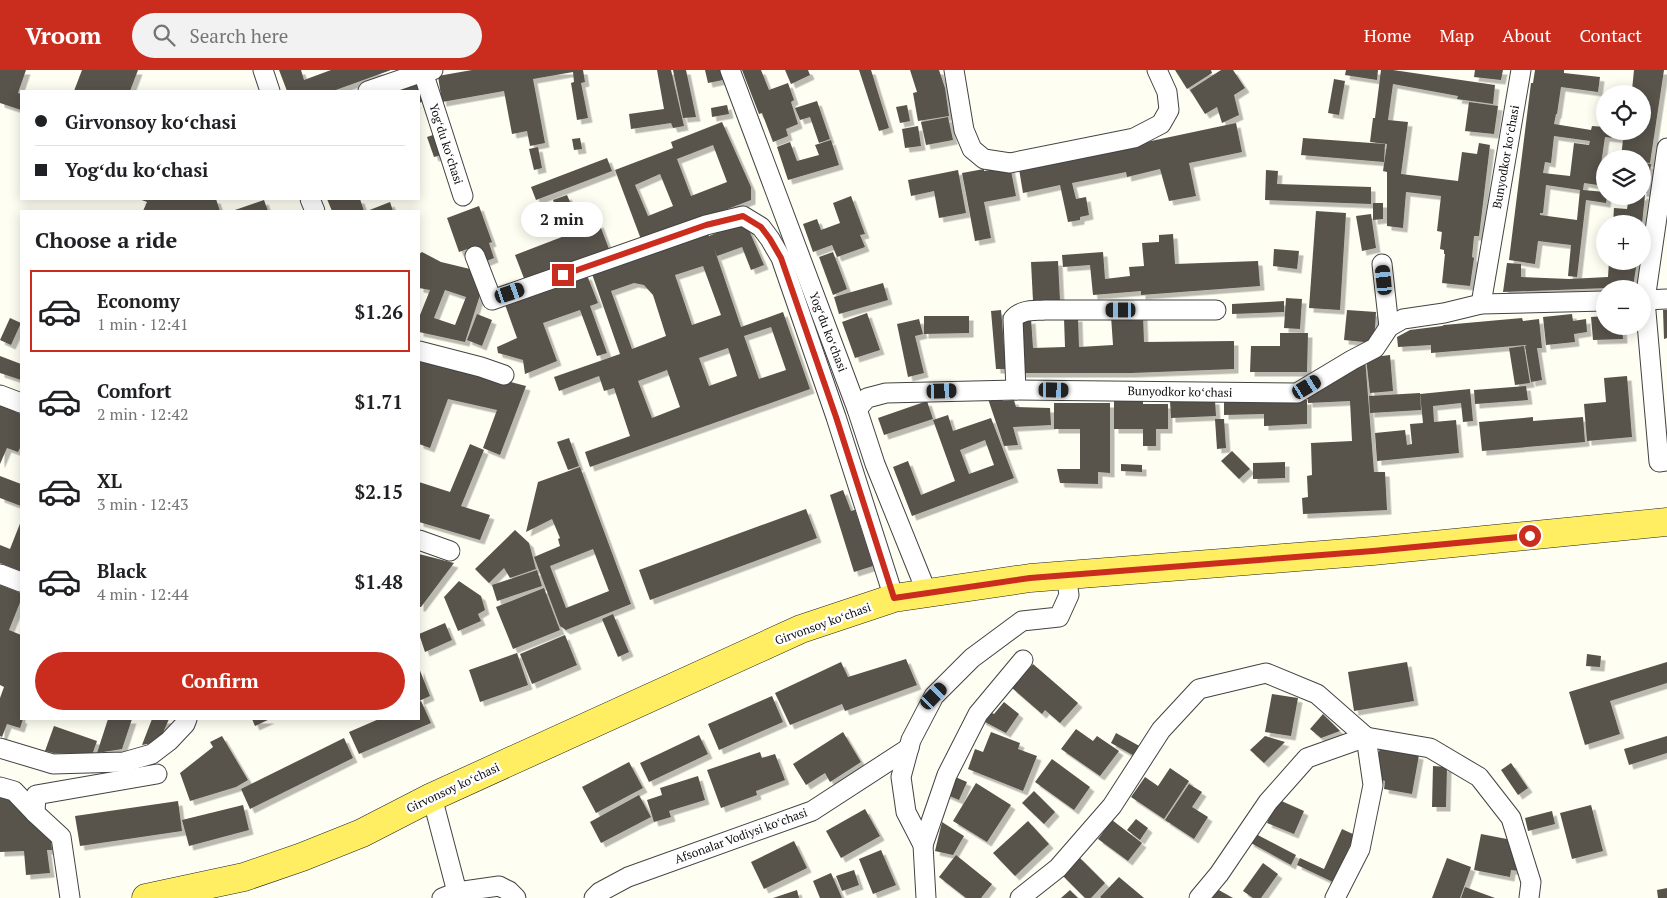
<!DOCTYPE html>
<html lang="en">
<head>
<meta charset="utf-8">
<style>
  body { margin:0; font-family:"PT Serif",serif; background:#f2f2f2; color:#202124; height:100vh; display:flex; flex-direction:column; font-size:19px; white-space:nowrap }
  * { box-sizing:border-box; margin:0 }
  p { font-size:16px; color:#757577 }
  .icon { flex:none; width:28px; height:28px; fill:none; stroke:currentColor; stroke-width:2; stroke-linecap:round; stroke-linejoin:round }
  .map { position:relative; flex:1; overflow:hidden }
  .side { position:absolute; left:20px; top:140px; width:400px; height:510px; display:flex; flex-direction:column; background:#fff; border-radius:0px; box-shadow:0 2px 12px #0003 }
  .side>* { flex:none }
  .guide { position:absolute; left:20px; top:20px; width:400px; height:110px; border-radius:0px; box-shadow:0 2px 12px #0003; display:grid; align-content:center; height:110px; padding:0 15px; background:#fff }
  .tools { position:absolute; left:1596px; top:15px; display:grid; gap:10px }
  .tools a { display:grid; place-items:center; width:55px; height:55px; border-radius:50%; background:#fff; box-shadow:0 2px 12px #0003; font-size:25px }
  .end { position:absolute; width:22px; height:22px; margin:-11px; border:6px solid #ca2d1e; background:#fff; box-shadow:0 0 0 2px #fff }
  .from { border-radius:50% }
  .bubble { position:absolute; height:35px; border-radius:18px; background:#fff; box-shadow:0 2px 12px #0003; font-size:16px; font-weight:600; line-height:35px; text-align:center }
  .car { position:absolute; width:15px; height:30px; margin:-15px -8px; border-radius:6px; box-shadow:0 0 4px 1px #0007; background:linear-gradient(#222 24%,#8ab4d8 0 40%,#222 0 76%,#8ab4d8 0 86%,#222 0) }
  .guide b { display:flex; align-items:center; gap:18px; height:48px; font-size:19px }
  .guide b+b { border-top:1px solid #e0e0e0 }
  .guide i { width:12px; height:12px; background:#202124 }
  ul { padding:0; list-style:none }
  li { display:flex; align-items:center; gap:15px; height:82px; margin:0 10px 8px; padding:0 5px; border:2px solid transparent; border-radius:0px }
  li div { flex:1 }
  li b { display:block; font-size:19px }
  li em { font-style:normal; font-weight:600 }
  li.selected { border-color:#ca2d1e }
  li>.icon { width:45px; height:45px; stroke-width:1.5 }
  h2 { padding:0 15px; font-size:22px; line-height:60px }
  .primary-button { display:flex; gap:10px; margin-top:auto; padding:10px 15px }
  .primary-button a { flex:1; height:58px; border-radius:30px; background:#ca2d1e; color:#fff; font-size:20px; font-weight:600; line-height:58px; text-align:center }
  header { display:flex; align-items:center; gap:30px; box-sizing:border-box; height:70px; padding:0 25px; background:#ca2d1e; color:#fff }
  header strong { font-size:24px }
  nav { display:flex; gap:28px; margin-inline-start:auto; font-size:18px }
  .search { width:350px; height:45px; background:#f2f2f2; display:flex; align-items:center; gap:12px; box-sizing:border-box; padding:0 18px; border-radius:28px; color:#757577; font-size:19px }
  .map>svg:first-child { display:block }
  .building { fill:#59524b; fill-rule:evenodd; filter:url(#shadow) }
  .lines { fill:none; stroke-linecap:round; stroke-linejoin:round }
  .street-casing { stroke:#434343; stroke-width:21 }
  .primary-casing { stroke:#212121; stroke-width:29 }
  .street { stroke:#fff; stroke-width:19 }
  .primary { stroke:#ffee62; stroke-width:28 }
  .route { stroke:#ca2d1e; stroke-width:6 }
  .labels { text-anchor:middle; stroke-width:5; stroke-linejoin:round; paint-order:stroke }
  .street-label { font-size:12px; fill:#101010; stroke:#fff }
</style>
</head>
<body>
<header>
<strong>Vroom</strong>
<div class="search"><svg class="icon" aria-label="search" viewBox="0 0 24 24"><circle cx="10" cy="10" r="6"/><path d="M15 15l6 6"/></svg>Search here</div>
<nav><a>Home</a><a>Map</a><a>About</a><a>Contact</a></nav>
</header>
<div class="map">
<svg width="1667" height="828" viewBox="0 0 1667 828">
  <defs>
    <filter id="shadow"><feDropShadow dx="4.5" dy="4.5" stdDeviation="0" flood-color="#0004"/></filter>
  </defs>
  <rect width="100%" height="100%" fill="#fffef2"/>
  <!-- building -->
  <g class="building">
    <path d="M0 0H26L18 23 21 24V40L0 33Z"/>
    <path d="M82 0H138L130 21H74Z"/>
    <path d="M279 0H301L304 10 331 0H391L333 21H287Z"/>
    <path d="M472 0H583L585 12 581 13 588 48 577 50 571 13 574 12 573 2 533 9 545 73 530 76 527 61 512 64 504 21 442 32 438 6Z"/>
    <path d="M657 0H671L684 56 673 58 671 53 631 59 629 44 664 39Z"/>
    <path d="M673 0H686L696 47 683 48Z"/>
    <path d="M705 0H721L723 10 708 13Z"/>
    <path d="M742 0H761L769 20 788 13 794 30 791 32 798 54 786 59 788 66 773 72 762 43 759 44Z"/>
    <path d="M785 0H808L810 5 791 14Z"/>
    <path d="M859 0H871L889 58 879 61Z"/>
    <path d="M910 0H939L945 18 949 46 918 51 913 23 917 22Z"/>
    <path d="M1175 0H1211L1212 3 1187 19Z"/>
    <path d="M1221 0H1233L1245 18 1234 25 1239 45 1222 53 1217 37 1205 44 1190 20Z"/>
    <path d="M1346 0H1378L1377 10 1345 5Z"/>
    <path d="M1381 0H1393L1495 15 1493 34 1457 29 1458 26 1393 14 1388 50 1408 52 1401 104 1458 111 1462 82 1477 84 1479 73 1490 75 1479 166H1474L1472 187 1474 188 1470 216 1442 213 1445 184H1444V180L1440 179 1442 162 1437 161 1441 126 1406 122 1403 158 1387 156V102L1383 101 1387 74 1370 72 1373 48H1375Z"/>
    <path d="M1475 0H1503L1501 10 1474 7Z"/>
    <path d="M1535 0H1564V3L1600 7 1598 22 1561 17 1557 44H1556L1554 54 1591 60 1592 56 1605 57V61H1642V24H1629V19L1632 20 1634 0H1664L1650 93 1642 92V89H1621L1623 69 1605 67 1598 115 1584 113 1583 120 1605 122V126H1607L1606 133 1586 130 1577 207 1568 206 1571 175 1538 171 1535 194 1509 190 1531 13H1533ZM1554 66 1590 71 1589 75 1574 73 1570 106 1543 103 1545 92 1551 93ZM1546 115 1580 120 1577 150 1540 145V143H1543Z"/>
    <path d="M417 7 427 30 419 33V21H385Z"/>
    <path d="M1334 9 1345 11 1339 45 1328 43Z"/>
    <path d="M817 31 830 69 819 73 810 47 800 50 795 38Z"/>
    <path d="M1469 32 1498 36 1494 64 1465 61Z"/>
    <path d="M727 35 729 44 712 47 711 38Z"/>
    <path d="M907 35 910 51 900 53 896 37Z"/>
    <path d="M948 47 953 70 926 75 921 52Z"/>
    <path d="M722 52 751 117V130L642 172 615 100 673 78 671 72ZM713 75 727 112 691 126 677 89ZM660 104 673 136 648 146 635 115Z"/>
    <path d="M1236 53 1242 82 1189 93 1196 126 1169 131 1160 99 1127 107 1126 102 1072 113 1076 129 1086 127 1089 145 1080 147V150L1068 152 1060 115 1023 123 1019 99Z"/>
    <path d="M918 56 921 76 905 78 902 59Z"/>
    <path d="M439 63 445 84 434 87 427 67Z"/>
    <path d="M580 68 582 79 574 80 572 69Z"/>
    <path d="M1303 68 1385 74 1384 92 1301 85Z"/>
    <path d="M831 70 839 95 788 110 777 77 790 72 797 91 819 85 815 75Z"/>
    <path d="M538 77 542 98 534 100 529 79Z"/>
    <path d="M607 88 612 101 536 130 531 117Z"/>
    <path d="M1642 93 1651 94 1647 123 1642 122Z"/>
    <path d="M1010 96 1016 126 984 132 991 168 975 171 962 103 984 99V101Z"/>
    <path d="M958 100 966 143 939 148 934 121 911 126 908 110Z"/>
    <path d="M1266 100 1278 101 1277 114 1371 117V134L1265 130Z"/>
    <path d="M1642 124 1645 125 1642 154H1613L1614 138 1627 139 1629 126H1642Z"/>
    <path d="M567 125 582 159 599 153 609 179 525 211 515 185 567 165 553 130Z"/>
    <path d="M851 126 865 164 860 165 865 177 837 187 832 175 813 182 803 154 817 149 821 160 840 153 833 133Z"/>
    <path d="M139 129H216L220 141H143L147 132Z"/>
    <path d="M327 129H360L364 141H332Z"/>
    <path d="M264 130 268 141H232Z"/>
    <path d="M390 132 393 141H367Z"/>
    <path d="M1373 133H1383V149L1373 150Z"/>
    <path d="M479 136 492 172 489 173 494 188 482 193 476 176 459 182 447 148Z"/>
    <path d="M1316 141 1346 143 1340 240 1309 238Z"/>
    <path d="M1371 144 1376 178 1362 181 1356 146Z"/>
    <path d="M745 151 764 195 751 200 742 177 717 186 714 178 741 257 783 242 810 319 590 397 585 382 630 366 614 318 604 321 599 306 559 321 554 307 620 284 592 204 708 163 709 166ZM703 196 721 245 692 255 675 205ZM634 213 644 215 653 225 666 266 632 279 611 221ZM771 257 786 300 759 309 744 266ZM728 278 737 306 709 316 699 288ZM667 300 680 337 652 348 638 311Z"/>
    <path d="M1173 164 1175 194 1258 191 1260 216 1141 225V221L1093 225 1090 195 1063 197 1062 185 1103 182 1105 209 1130 206 1129 197 1144 196 1142 173 1159 172V165Z"/>
    <path d="M1274 179 1299 181 1297 199 1273 196Z"/>
    <path d="M422 182 441 192 470 199 480 225 465 272 419 262V245H420L430 220 419 218V184ZM445 220 466 227 455 255 434 248Z"/>
    <path d="M833 182 847 219 833 225 819 187Z"/>
    <path d="M1058 191 1060 230 1033 231 1031 192Z"/>
    <path d="M1609 191H1637L1633 217 1503 222 1507 193 1521 194V207L1569 209 1608 207Z"/>
    <path d="M587 205 598 233 590 236 607 283 597 286 580 240 543 253 557 291 525 304 523 290 498 283 497 277 517 268 503 229Z"/>
    <path d="M883 213 888 230 839 244 834 227Z"/>
    <path d="M1286 228 1302 229 1300 259 1284 258Z"/>
    <path d="M1284 231V242L1232 244V234Z"/>
    <path d="M1001 240 1006 299H996L991 241Z"/>
    <path d="M1347 240 1376 242 1374 273 1344 270Z"/>
    <path d="M1663 240H1667V268L1664 269Z"/>
    <path d="M867 243 880 280 855 288 842 252Z"/>
    <path d="M477 244 492 250 482 276 467 270Z"/>
    <path d="M1572 244 1573 251 1586 249 1587 262 1574 264 1575 272 1546 275 1543 247Z"/>
    <path d="M1143 245 1144 272 1234 271V299L1131 303H1020L1017 251 1031 249 1033 278 1065 277 1064 248 1078 247 1079 277 1113 275 1111 246Z"/>
    <path d="M924 246H969V263L924 264Z"/>
    <path d="M1605 246V256H1622L1623 269 1593 270 1591 247Z"/>
    <path d="M10 248 21 253 11 275 0 270Z"/>
    <path d="M1522 248 1523 251 1539 249 1542 278H1537L1542 310 1531 312 1525 276 1527 275 1431 283V275L1398 277 1397 267 1410 260 1442 256 1444 255Z"/>
    <path d="M919 249 923 264 915 266 924 303 908 307 897 254Z"/>
    <path d="M1280 263H1308L1307 302H1250L1251 276H1280Z"/>
    <path d="M1524 276 1530 313 1515 315 1509 278Z"/>
    <path d="M1390 285 1393 321 1370 323 1366 288Z"/>
    <path d="M0 286 21 294V310L0 303Z"/>
    <path d="M419 288 526 316 500 385 483 378 497 340 448 329 430 378 419 374Z"/>
    <path d="M1365 288 1374 402H1385L1387 440 1303 444 1302 428 1308 427 1307 406 1312 405 1311 373 1352 371 1350 331 1308 333 1307 324Z"/>
    <path d="M1627 306 1632 367 1587 371 1584 334 1606 332 1604 308Z"/>
    <path d="M1526 316 1528 330 1475 334 1474 320Z"/>
    <path d="M1470 319 1473 351 1463 352 1461 333 1433 336 1434 352 1456 350 1459 383 1377 391 1375 363 1405 360 1407 375 1412 374 1410 354 1423 353 1420 324Z"/>
    <path d="M1420 323 1421 340 1370 343 1369 326Z"/>
    <path d="M1002 328 1003 331 1014 330 1016 337 1050 338 1051 355 1013 357 1018 375 1004 376 988 329Z"/>
    <path d="M1215 330 1216 346 1171 348 1170 331Z"/>
    <path d="M1307 330V354L1264 356V344L1224 345V332Z"/>
    <path d="M927 331 933 349 884 365 878 348Z"/>
    <path d="M1114 331H1143V334H1168V359H1156V376H1143V359H1114Z"/>
    <path d="M1054 333H1110V403L1098 402V414L1060 413 1057 399H1080V359H1054Z"/>
    <path d="M0 335 21 344V376L18 382 7 378 0 394Z"/>
    <path d="M948 345 953 361 991 348 1014 408 912 446 893 397 908 391 921 425 955 411 933 350ZM985 370 994 395 969 404 960 380Z"/>
    <path d="M1533 347V351L1583 347 1585 372 1482 381 1479 352Z"/>
    <path d="M1215 349H1224L1226 378 1217 379Z"/>
    <path d="M569 368 579 396 568 400 557 372Z"/>
    <path d="M470 374 484 380 461 436 490 445 480 470 419 452V412L450 422Z"/>
    <path d="M1232 381 1250 399 1239 409 1221 391Z"/>
    <path d="M1285 392V408L1253 409V393Z"/>
    <path d="M1121 394 1142 395V402L1121 401Z"/>
    <path d="M580 397 631 534 566 560 560 556 534 487 560 476 558 469 560 468 552 449 526 462 538 412ZM593 479 609 521 566 538 550 496Z"/>
    <path d="M0 406 21 414V436L0 428Z"/>
    <path d="M843 420 851 441 855 440 873 496 854 502 830 425Z"/>
    <path d="M806 439 817 468 650 530 639 500Z"/>
    <path d="M21 451V501L0 493V475L10 479Z"/>
    <path d="M515 460 529 473 536 499 510 508 504 498 489 513 475 499Z"/>
    <path d="M419 484 454 493 421 537H419Z"/>
    <path d="M537 500 542 516 497 531 492 515Z"/>
    <path d="M459 511 481 526 485 540 478 544 481 551 458 561 444 527Z"/>
    <path d="M0 515 21 523V530L9 560 21 565V649H23L20 658 7 654 2 667 0 666V628L4 617 0 615Z"/>
    <path d="M544 518 560 560 513 579 496 537Z"/>
    <path d="M613 544 629 582 618 587 602 549Z"/>
    <path d="M445 553 452 570 425 582 419 564Z"/>
    <path d="M565 565 577 595 532 614 520 584Z"/>
    <path d="M517 583 528 615 480 632 469 600Z"/>
    <path d="M1587 584 1601 586 1600 597 1586 596Z"/>
    <path d="M906 589 917 615 845 641 842 634 790 655 775 623 841 592 848 607Z"/>
    <path d="M1407 592 1414 631 1354 641 1348 602Z"/>
    <path d="M1667 592V613L1610 631 1620 664 1585 675 1569 622Z"/>
    <path d="M1033 594 1078 633 1060 653 1045 640 1042 644 1012 618Z"/>
    <path d="M419 598 430 626 419 631Z"/>
    <path d="M1272 624 1298 628 1291 666 1265 662Z"/>
    <path d="M772 626 783 652 719 680 708 654Z"/>
    <path d="M421 631 431 653 359 684 349 662 379 649H419V632Z"/>
    <path d="M1004 632 1019 644 1006 663 981 650 986 640 994 644Z"/>
    <path d="M1323 644 1340 661 1321 668 1310 659Z"/>
    <path d="M108 649H132L122 679 97 683Z"/>
    <path d="M152 649H169L159 672 142 675Z"/>
    <path d="M252 649H270L255 656Z"/>
    <path d="M54 656 97 671 92 685 54 683 45 681Z"/>
    <path d="M1076 659 1093 671 1097 666 1119 681 1100 706 1061 679Z"/>
    <path d="M843 662 861 692 830 712 825 703 806 715 793 694Z"/>
    <path d="M991 662 1020 673 1018 679 1037 686 1023 721 968 699 975 679 983 682Z"/>
    <path d="M1116 663 1143 678 1138 688 1111 673Z"/>
    <path d="M699 665 708 684 649 712 640 693Z"/>
    <path d="M222 666 248 710 236 717 190 731 180 703 213 677 210 672Z"/>
    <path d="M1265 666 1285 672 1264 693 1250 680Z"/>
    <path d="M1667 666V683L1629 695 1624 679Z"/>
    <path d="M344 668 353 688 250 739 241 719Z"/>
    <path d="M1380 677 1419 685 1412 724 1384 719 1385 711 1374 708Z"/>
    <path d="M760 682 762 688 775 684 785 710 756 721 757 725 721 738 707 700Z"/>
    <path d="M1052 689 1090 717 1074 740 1035 712Z"/>
    <path d="M629 692 643 718 596 743 582 717Z"/>
    <path d="M1511 693 1528 718 1518 725 1501 700Z"/>
    <path d="M1433 696 1447 697 1446 737H1432Z"/>
    <path d="M1170 698 1189 711 1164 749 1131 727 1145 707 1158 716Z"/>
    <path d="M698 706 705 730 669 741 671 747 654 752 647 730 662 725 660 718Z"/>
    <path d="M953 706 967 712 959 730 945 724Z"/>
    <path d="M976 713 1011 735 987 772 953 751Z"/>
    <path d="M1189 714 1202 722 1192 737 1208 747 1194 769 1165 750Z"/>
    <path d="M1034 721 1055 742 1044 754 1022 733Z"/>
    <path d="M5 722 50 761 52 780H47L50 803 26 805 24 781 0 782V723Z"/>
    <path d="M639 725 651 747 601 773 590 752Z"/>
    <path d="M1277 729 1304 741 1294 764 1267 753Z"/>
    <path d="M178 731 182 761 80 776 75 746Z"/>
    <path d="M243 735 249 760 189 776 182 750Z"/>
    <path d="M1591 735 1603 781 1572 789 1560 743Z"/>
    <path d="M865 739 880 766 841 788 826 761Z"/>
    <path d="M1552 741 1555 754 1528 761 1525 748Z"/>
    <path d="M1136 749 1148 758 1140 770 1127 760Z"/>
    <path d="M1112 750 1142 773 1128 791 1098 769Z"/>
    <path d="M1028 751 1049 774 1015 806 993 783Z"/>
    <path d="M942 752 964 766 953 785 935 781Z"/>
    <path d="M1342 759 1355 765 1333 812 1297 795 1300 788 1324 799Z"/>
    <path d="M1254 763 1296 785 1291 795 1249 772Z"/>
    <path d="M1481 764 1517 771 1519 801 1511 800 1510 807 1474 800Z"/>
    <path d="M794 771 807 798 764 819 751 792Z"/>
    <path d="M881 780 896 815 873 824 859 789Z"/>
    <path d="M956 785 992 814 981 828H966L939 807Z"/>
    <path d="M1078 786 1105 813 1091 828H1085L1061 804Z"/>
    <path d="M1447 788 1471 797 1460 828H1432Z"/>
    <path d="M1263 793 1278 804 1261 828H1253L1243 821Z"/>
    <path d="M854 800 859 815 842 821 836 806Z"/>
    <path d="M831 803 842 828H820L813 811Z"/>
    <path d="M1119 807 1144 828H1101L1100 827Z"/>
    <path d="M1465 817 1495 828H1461Z"/>
    <path d="M1667 818V828H1658L1657 820Z"/>
    <path d="M1217 819 1233 828H1209Z"/>
    <path d="M797 820 799 828H773Z"/>
    <path d="M1070 820 1078 828H1061Z"/>
  </g>
  <g class="lines">
    <defs>
      <g id="street">
        <path d="M263 0 270 21"/>
        <path d="M433 0 423 2 463 126"/>
        <path d="M730 0 857 339 875 394 927 523"/>
        <path d="M954 0 964 60 972 79 984 89 1010 93 1134 68 1161 54 1169 40 1167 22 1157 0"/>
        <path d="M368 21 423 2"/>
        <path d="M1667 78 1645 230 1667 229"/>
        <path d="M310 129 315 141"/>
        <path d="M475 186 492 230 706 155 743 146 761 157 770 169 781 188 836 347 894 528"/>
        <path d="M1382 194 1389 257"/>
        <path d="M1642 230H1645L1659 392 1667 391"/>
        <path d="M1481 234 1521 0"/>
        <path d="M419 281 481 297 504 305"/>
        <path d="M1016 320 1013 249C1021 239 1034 241 1045 240H1216"/>
        <path d="M0 325 21 333"/>
        <path d="M857 339 867 328 886 323 1016 320 1297 323 1352 290 1375 278 1389 257 1403 249 1444 243 1481 234 1605 231"/>
        <path d="M419 470 450 481"/>
        <path d="M0 504 21 512"/>
        <path d="M0 678 53 694 124 692 152 684 169 671 185 654 187 649"/>
        <path d="M0 717 14 721 35 743 61 767 70 828"/>
        <path d="M432 727 457 822 442 828"/>
        <path d="M35 743 36 725 157 704"/>
        <path d="M923 775 947 705 978 644 1023 590"/>
        <path d="M458 828 457 822 499 816 509 821 516 828"/>
        <path d="M594 828 600 822 628 807 812 741 909 678"/>
        <path d="M926 828 923 775 906 742 901 707 911 670 934 626 972 588 1022 551 1059 547 1069 525 1066 505"/>
        <path d="M1020 828 1058 798 1112 736 1161 660 1199 619 1266 603 1317 624 1366 667 1373 715 1360 779 1335 828"/>
        <path d="M1199 828 1219 804 1268 732 1307 688 1366 667 1430 678 1479 707 1511 748 1531 812 1529 828"/>
      </g>
      <path id="primary" d="M146 828 244 807 302 787 362 763 432 727 801 559 894 528 1030 508 1373 481 1667 452"/>
    </defs>
    <!-- street casing -->
    <use href="#street" class="street-casing"/>
    <!-- primary casing -->
    <use href="#primary" class="primary-casing"/>
    <!-- street -->
    <use href="#street" class="street"/>
    <!-- primary -->
    <use href="#primary" class="primary"/>
  </g>
  <g class="lines">
    <!-- route -->
    <path class="route" d="M563 205 706 155 743 146 761 157 770 169 781 188 836 347 894 528 1030 508 1373 481 1530 466"/>
  </g>
  <g class="labels">
    <!-- street labels -->
    <g class="street-label">
      <text transform="translate(446 74) rotate(72)" y="4">Yogʻdu koʻchasi</text>
      <text transform="translate(1506 87) rotate(-80)" y="4">Bunyodkor koʻchasi</text>
      <text transform="translate(828 262) rotate(69)" y="4">Yogʻdu koʻchasi</text>
      <text transform="translate(1180 322) rotate(1)" y="4">Bunyodkor koʻchasi</text>
      <text transform="translate(823 554) rotate(-20)" y="4">Girvonsoy koʻchasi</text>
      <text transform="translate(453 718) rotate(-25)" y="4">Girvonsoy koʻchasi</text>
      <text transform="translate(741 766) rotate(-20)" y="4">Afsonalar Vodiysi koʻchasi</text>
    </g>
  </g>
</svg>
<div class="tools">
<a><svg class="icon" aria-label="locate" viewBox="0 0 24 24"><circle cx="12" cy="12" r="6"/><path d="M12 2v4M12 18v4M2 12h4M18 12h4"/></svg></a>
<a><svg class="icon" aria-label="layers" viewBox="0 0 24 24"><path d="M12 4l9 5-9 5-9-5zM3 14l9 5 9-5"/></svg></a>
<a>+</a>
<a>−</a>
</div>
<i class="end from" style="left:1530px;top:466px"></i>
<i class="end" style="left:563px;top:205px"></i>
<div class="bubble" style="left:521px;top:132px;width:82px">2 min</div>
<i class="car" style="left:1384px;top:210px;rotate:354deg"></i>
<i class="car" style="left:510px;top:223px;rotate:71deg"></i>
<i class="car" style="left:1121px;top:240px;rotate:270deg"></i>
<i class="car" style="left:1307px;top:317px;rotate:59deg"></i>
<i class="car" style="left:1054px;top:320px;rotate:91deg"></i>
<i class="car" style="left:942px;top:321px;rotate:88deg"></i>
<i class="car" style="left:934px;top:626px;rotate:44deg"></i>
<div class="guide">
<b><i class="from"></i>Girvonsoy koʻchasi</b>
<b><i></i>Yogʻdu koʻchasi</b>
</div>
<section class="side">
<h2>Choose a ride</h2>
<ul>
<li class="selected"><svg class="icon" aria-label="car" viewBox="0 0 24 24"><path d="M5 17H2v-5l4-1 3-4h7l3 4 3 1v5h-3M9 17h6M6 11h13"/><circle cx="7" cy="17" r="2"/><circle cx="17" cy="17" r="2"/></svg><div><b>Economy</b><p>1 min · 12:41</p></div><em>$1.26</em></li>
<li><svg class="icon" aria-label="car" viewBox="0 0 24 24"><path d="M5 17H2v-5l4-1 3-4h7l3 4 3 1v5h-3M9 17h6M6 11h13"/><circle cx="7" cy="17" r="2"/><circle cx="17" cy="17" r="2"/></svg><div><b>Comfort</b><p>2 min · 12:42</p></div><em>$1.71</em></li>
<li><svg class="icon" aria-label="car" viewBox="0 0 24 24"><path d="M5 17H2v-5l4-1 3-4h7l3 4 3 1v5h-3M9 17h6M6 11h13"/><circle cx="7" cy="17" r="2"/><circle cx="17" cy="17" r="2"/></svg><div><b>XL</b><p>3 min · 12:43</p></div><em>$2.15</em></li>
<li><svg class="icon" aria-label="car" viewBox="0 0 24 24"><path d="M5 17H2v-5l4-1 3-4h7l3 4 3 1v5h-3M9 17h6M6 11h13"/><circle cx="7" cy="17" r="2"/><circle cx="17" cy="17" r="2"/></svg><div><b>Black</b><p>4 min · 12:44</p></div><em>$1.48</em></li>
</ul>
<div class="primary-button"><a>Confirm</a></div>
</section>
</div>
</body>
</html>
